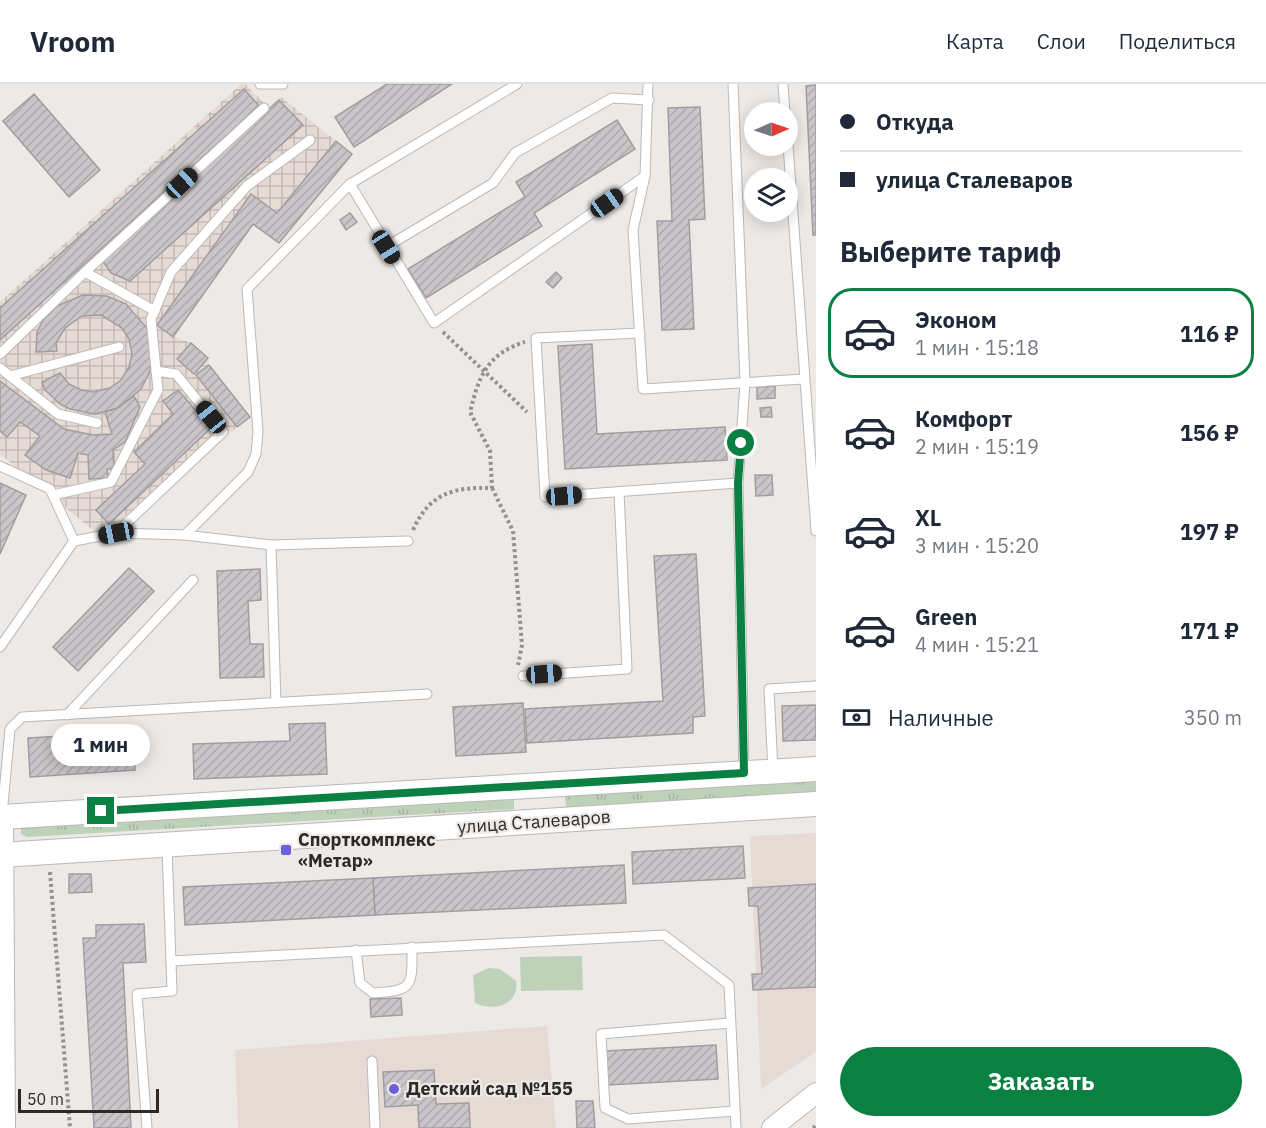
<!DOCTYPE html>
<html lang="ru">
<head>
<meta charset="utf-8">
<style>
  body { margin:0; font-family:"IBM Plex Sans",sans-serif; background:#f2f2f3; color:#1f2937; height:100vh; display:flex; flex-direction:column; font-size:22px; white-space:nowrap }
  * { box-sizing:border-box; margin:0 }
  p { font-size:20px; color:#747a83 }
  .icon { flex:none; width:33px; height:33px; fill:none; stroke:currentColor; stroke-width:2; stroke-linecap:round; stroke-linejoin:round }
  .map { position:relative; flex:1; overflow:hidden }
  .drawer { display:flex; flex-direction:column; background:#fff; width:450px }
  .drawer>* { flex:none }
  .hud { display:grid; align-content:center; height:132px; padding:0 24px; background:#fff }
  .needle { width:39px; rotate:88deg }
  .controls { position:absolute; left:744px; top:18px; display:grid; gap:12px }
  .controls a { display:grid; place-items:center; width:54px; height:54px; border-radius:50%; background:#fff; box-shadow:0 3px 15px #0003; font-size:30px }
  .scale { position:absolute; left:18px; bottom:15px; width:141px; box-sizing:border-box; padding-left:6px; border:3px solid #2c2a29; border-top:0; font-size:16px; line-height:21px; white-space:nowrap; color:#2c2a29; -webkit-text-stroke:4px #ede9e6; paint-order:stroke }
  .end { position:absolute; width:27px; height:27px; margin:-14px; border:8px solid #0b8043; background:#fff; box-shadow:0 0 0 3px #fff }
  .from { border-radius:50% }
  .bubble { position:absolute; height:42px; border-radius:21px; background:#fff; box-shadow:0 3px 15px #0003; font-size:20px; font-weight:800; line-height:42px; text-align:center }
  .car { position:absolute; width:18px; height:36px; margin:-18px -9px; border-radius:8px; box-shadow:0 0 4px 2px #0007; background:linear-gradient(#222 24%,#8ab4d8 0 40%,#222 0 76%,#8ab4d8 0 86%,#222 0) }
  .hud b { display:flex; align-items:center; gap:21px; height:57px; font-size:22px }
  .hud b+b { border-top:2px solid #e0e1e3 }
  .hud i { width:15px; height:15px; background:#1f2937 }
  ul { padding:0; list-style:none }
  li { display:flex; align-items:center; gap:18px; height:90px; margin:0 12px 9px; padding:0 12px; border:3px solid transparent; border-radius:24px }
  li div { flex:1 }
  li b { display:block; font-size:22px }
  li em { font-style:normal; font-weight:800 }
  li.active { border-color:#0b8043 }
  li>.icon { width:54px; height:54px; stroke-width:1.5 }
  h2 { padding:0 24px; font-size:27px; line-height:72px }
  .pay { display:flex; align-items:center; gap:15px; height:66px; padding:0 24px; font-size:22px }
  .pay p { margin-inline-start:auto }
  .primary-button { display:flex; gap:12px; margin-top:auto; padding:12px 24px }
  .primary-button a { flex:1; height:69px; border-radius:36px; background:#0b8043; color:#fff; font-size:24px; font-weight:800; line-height:69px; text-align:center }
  header { display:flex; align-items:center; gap:36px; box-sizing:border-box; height:84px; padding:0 30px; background:#fff; border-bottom:2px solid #e0e1e3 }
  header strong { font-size:28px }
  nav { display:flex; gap:33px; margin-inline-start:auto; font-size:21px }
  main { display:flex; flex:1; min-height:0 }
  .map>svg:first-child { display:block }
  .built { fill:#e5dad4 }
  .industrial { fill:url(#industrial-grid) }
  .grass { fill:url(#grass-tufts) }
  .green { fill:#bed2b9 }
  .building { fill:url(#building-hatch); stroke:#a29da0; stroke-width:1.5 }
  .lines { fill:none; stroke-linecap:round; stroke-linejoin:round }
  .service-casing { stroke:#bcb8b5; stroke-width:11 }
  .minor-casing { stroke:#bcb8b5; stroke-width:22 }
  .tertiary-casing { stroke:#bcb8b5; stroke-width:26 }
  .path { stroke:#94918f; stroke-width:4; stroke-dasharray:3 3; stroke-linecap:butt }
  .service { stroke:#fff; stroke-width:9 }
  .minor { stroke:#fff; stroke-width:20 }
  .tertiary { stroke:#fff; stroke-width:24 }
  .route { stroke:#0b8043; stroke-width:8 }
  .poi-dot { fill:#6a61da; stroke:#ede9e6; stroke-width:2 }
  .labels { text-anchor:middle; stroke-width:4.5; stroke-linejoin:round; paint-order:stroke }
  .street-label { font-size:18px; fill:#2c2a29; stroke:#ede9e6 }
  .poi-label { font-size:18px; font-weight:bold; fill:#2c2a29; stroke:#ede9e6; text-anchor:start }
</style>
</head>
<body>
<header>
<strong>Vroom</strong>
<nav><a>Карта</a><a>Слои</a><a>Поделиться</a></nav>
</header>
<main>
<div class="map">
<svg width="816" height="1044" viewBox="0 0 816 1044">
  <defs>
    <pattern id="industrial-grid" width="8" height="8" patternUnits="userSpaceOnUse" patternTransform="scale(1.5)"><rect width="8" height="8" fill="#e5dad4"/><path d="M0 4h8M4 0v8" fill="none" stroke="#c5bbb6"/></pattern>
    <pattern id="grass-tufts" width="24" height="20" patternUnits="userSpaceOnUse" patternTransform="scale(1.5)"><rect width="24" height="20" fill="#bed2b9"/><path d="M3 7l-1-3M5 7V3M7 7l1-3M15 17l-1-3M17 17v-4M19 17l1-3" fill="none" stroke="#a3b49f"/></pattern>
    <pattern id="building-hatch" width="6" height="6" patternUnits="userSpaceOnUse" patternTransform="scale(1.5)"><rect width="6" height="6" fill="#cac5c8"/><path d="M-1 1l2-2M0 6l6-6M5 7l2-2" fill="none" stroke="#aea9ac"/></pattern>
  </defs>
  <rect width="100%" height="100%" fill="#ede9e6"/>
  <!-- built -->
  <g class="built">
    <path d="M816 749V968L761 1005 750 752Z"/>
    <path d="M547 942 556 1044H238L235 966Z"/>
  </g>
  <!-- industrial -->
  <path class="industrial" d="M241 0H245L269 24 281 13 352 70 279 159 253 141 173 252 191 259 208 274 209 281 250 333 100 452 0 370V218Z"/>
  <!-- grass -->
  <g class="grass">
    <path d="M816 690V712L566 727 565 705Z"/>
    <path d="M514 709V725L27 753 21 750V741Z"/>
  </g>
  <!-- green -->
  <g class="green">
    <path d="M582 872 583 906 521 907 520 873Z"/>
    <path d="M489 884 500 885 516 897C520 921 493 928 475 919L473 891Z"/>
  </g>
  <!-- building -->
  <g class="building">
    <path d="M387 0H452L354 63 335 33Z"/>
    <path d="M816 1V151H813L806 2Z"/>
    <path d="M244 5 259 22 0 256V224Z"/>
    <path d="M34 10 100 86 69 113 3 37Z"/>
    <path d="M279 16 303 41 130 197 111 189 102 176Z"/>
    <path d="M700 23 705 135 689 136 694 245 662 246 657 137H672L668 24Z"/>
    <path d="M617 36 635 65 534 129 542 142 426 214 408 185 525 113 516 98Z"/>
    <path d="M336 57 352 70 279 159 253 140 173 253 157 241 251 110 277 129Z"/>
    <path d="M350 129 357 138 346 146 340 136Z"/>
    <path d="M556 188 562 194 553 204 546 198Z"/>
    <path d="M83 211 107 212 126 220 147 244 153 271 150 287 141 305 118 324 95 330 70 325 60 320 45 306 42 298 60 289 69 300 81 306 93 308 110 304 121 296 129 283 132 270 129 255 122 244 101 231 82 232 65 244 56 259 57 267 36 268 37 248 43 236 57 222Z"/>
    <path d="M191 259 208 274 194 290 177 275Z"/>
    <path d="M592 260 597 350 725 343 727 376 565 385 558 262Z"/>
    <path d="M209 281 250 333 237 343 196 291Z"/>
    <path d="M0 297 64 345 93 351 112 350 105 328 118 324 134 312 140 323 125 358 113 366 114 385H107L108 394 89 395 88 371 78 369 70 394 46 386 25 371 40 352 20 338 7 353 0 347Z"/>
    <path d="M775 302V314L757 315V303Z"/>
    <path d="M178 306 211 344 109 440 96 426 145 380 134 368 173 330 163 317Z"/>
    <path d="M771 323 772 333H761L760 324Z"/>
    <path d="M755 391H772L773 411 756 412Z"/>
    <path d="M0 399 26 411 0 470Z"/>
    <path d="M696 470 705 632 693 633V649L527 659 525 625 663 617 654 472Z"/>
    <path d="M129 484 154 507 78 587 53 563Z"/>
    <path d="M260 485 261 516 248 517 250 560H263L264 593 220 594 217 487Z"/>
    <path d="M523 619 526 668 456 672 453 623Z"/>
    <path d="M816 621V656L783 657 782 622Z"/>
    <path d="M325 639 327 690 194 695 193 660 290 657 289 640Z"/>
    <path d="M133 647 135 686 30 693 28 654 63 652V658L100 656V649Z"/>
    <path d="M743 762 745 794 633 800 632 768Z"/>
    <path d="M624 781 626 819 375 831 373 794Z"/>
    <path d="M69 790H91L92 808 69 809Z"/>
    <path d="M373 794 375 831 185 841 183 803Z"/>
    <path d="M816 800V903L753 906 752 890H762L758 822H749L748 804Z"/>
    <path d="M144 840 146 878 123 879 131 1044H94L83 854H96V841Z"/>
    <path d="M401 914 402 931 371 933 370 915Z"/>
    <path d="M716 961 718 995 608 1001 606 967Z"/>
    <path d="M434 986 436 1020 469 1019 470 1044H419L418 1021 385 1023 383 988Z"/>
    <path d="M576 1017H593L595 1044H577Z"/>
  </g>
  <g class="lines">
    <defs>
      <g id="service">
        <path d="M260 0H283"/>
        <path d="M517 0 350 100 434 239 645 92"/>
        <path d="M648 0 645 92 633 146 643 305 804 295"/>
        <path d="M733 0 745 298 738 399 744 687"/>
        <path d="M783 0 785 28"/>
        <path d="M788 61 816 447"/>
        <path d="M386 163 493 99 515 69 612 14 649 16"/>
        <path d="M85 188 155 227"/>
        <path d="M640 249 536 254 545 413 738 399"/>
        <path d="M0 270 85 188 264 24"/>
        <path d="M0 284 58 330 97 339"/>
        <path d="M10 292 119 263"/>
        <path d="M0 382 50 405 74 457 0 563"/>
        <path d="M53 411 111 398 158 306 151 235 171 188 247 102 310 56"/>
        <path d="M116 449 223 348 176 290 156 287"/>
        <path d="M185 451 248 388 256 370 258 347 247 205 350 100"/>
        <path d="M74 457 116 449 185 451 271 461 408 457"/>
        <path d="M271 461 276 619"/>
        <path d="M523 592 627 585 619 408"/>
        <path d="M67 631 193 496"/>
        <path d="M773 687 769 605 816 602"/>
        <path d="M2 731 10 645 22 633 427 610"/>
        <path d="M356 866 360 899 373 909C414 907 412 902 412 863"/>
        <path d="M171 877 664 851 729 901 736 1044"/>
        <path d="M730 939 601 950 605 1024 628 1035 735 1027"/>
        <path d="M372 977 375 1044"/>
        <path d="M147 1044 137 910 172 907 167 763"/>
      </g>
      <path id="minor" d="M772 1044 816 1009"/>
      <g id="tertiary">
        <path d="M0 733 816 685"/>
        <path d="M1 733 3 1044"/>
        <path d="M1 771 816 720"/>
      </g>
    </defs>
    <!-- service casing -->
    <use href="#service" class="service-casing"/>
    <!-- minor casing -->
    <use href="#minor" class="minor-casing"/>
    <!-- tertiary casing -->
    <use href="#tertiary" class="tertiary-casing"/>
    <!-- path -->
    <g class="path">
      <path d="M443 248 527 328"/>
      <path d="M492 404 513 447 522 561 518 581"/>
      <path d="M413 446C430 408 455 403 492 404L490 367 470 328C479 292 487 270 525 258"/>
      <path d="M50 788 70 1044"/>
      <path d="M813 1044 816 1042"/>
    </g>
    <!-- service -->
    <use href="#service" class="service"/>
    <!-- minor -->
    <use href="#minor" class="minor"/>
    <!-- tertiary -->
    <use href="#tertiary" class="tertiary"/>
  </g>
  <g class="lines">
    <!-- route -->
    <path class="route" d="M101 727 744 689 738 399 741 359"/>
  </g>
  <!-- markers -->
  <g class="poi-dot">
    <rect x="280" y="760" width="12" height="12" rx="3"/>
    <circle cx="394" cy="1005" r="6"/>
  </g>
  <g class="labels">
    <!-- street labels -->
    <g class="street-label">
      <text transform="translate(534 738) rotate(-4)" y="6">улица Сталеваров</text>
    </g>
    <!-- poi labels -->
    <g class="poi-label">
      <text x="298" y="762">Спорткомплекс<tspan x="298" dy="21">«Метар»</tspan></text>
      <text x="406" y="1011">Детский сад №155</text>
    </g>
  </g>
</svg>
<div class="controls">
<a><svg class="needle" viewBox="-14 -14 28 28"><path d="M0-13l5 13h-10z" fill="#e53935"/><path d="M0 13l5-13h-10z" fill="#747a83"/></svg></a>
<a><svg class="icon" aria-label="layers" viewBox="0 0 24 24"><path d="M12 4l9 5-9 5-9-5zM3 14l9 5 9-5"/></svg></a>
</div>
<div class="scale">50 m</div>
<i class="end from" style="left:741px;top:359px"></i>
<i class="end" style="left:101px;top:727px"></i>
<div class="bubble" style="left:51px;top:640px;width:99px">1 мин</div>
<i class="car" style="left:182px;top:99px;rotate:47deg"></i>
<i class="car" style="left:607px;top:119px;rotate:55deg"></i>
<i class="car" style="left:386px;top:163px;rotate:148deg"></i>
<i class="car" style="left:211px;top:333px;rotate:321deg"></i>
<i class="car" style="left:564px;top:412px;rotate:86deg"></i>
<i class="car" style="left:116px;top:449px;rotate:259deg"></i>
<i class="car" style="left:544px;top:590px;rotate:86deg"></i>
</div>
<section class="drawer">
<div class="hud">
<b><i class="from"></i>Откуда</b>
<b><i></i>улица Сталеваров</b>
</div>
<h2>Выберите тариф</h2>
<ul>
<li class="active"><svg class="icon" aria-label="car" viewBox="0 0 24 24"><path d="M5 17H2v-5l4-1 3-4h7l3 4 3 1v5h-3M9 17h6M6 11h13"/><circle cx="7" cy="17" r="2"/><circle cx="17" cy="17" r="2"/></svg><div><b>Эконом</b><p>1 мин · 15:18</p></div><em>116 ₽</em></li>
<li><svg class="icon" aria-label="car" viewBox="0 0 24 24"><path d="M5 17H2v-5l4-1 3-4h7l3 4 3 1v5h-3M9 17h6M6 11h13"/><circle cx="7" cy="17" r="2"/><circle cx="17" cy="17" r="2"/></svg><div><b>Комфорт</b><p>2 мин · 15:19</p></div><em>156 ₽</em></li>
<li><svg class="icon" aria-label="car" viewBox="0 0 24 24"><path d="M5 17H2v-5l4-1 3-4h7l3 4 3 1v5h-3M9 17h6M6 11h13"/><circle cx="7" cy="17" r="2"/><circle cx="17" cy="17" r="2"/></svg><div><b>XL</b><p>3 мин · 15:20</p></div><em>197 ₽</em></li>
<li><svg class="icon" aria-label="car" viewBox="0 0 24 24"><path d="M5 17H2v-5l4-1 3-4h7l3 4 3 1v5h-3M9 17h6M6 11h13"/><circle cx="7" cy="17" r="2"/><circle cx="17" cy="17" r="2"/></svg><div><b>Green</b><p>4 мин · 15:21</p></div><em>171 ₽</em></li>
</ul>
<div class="pay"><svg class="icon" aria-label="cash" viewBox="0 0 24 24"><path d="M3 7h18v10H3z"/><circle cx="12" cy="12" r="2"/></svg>Наличные<p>350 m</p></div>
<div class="primary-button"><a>Заказать</a></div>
</section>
</main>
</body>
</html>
